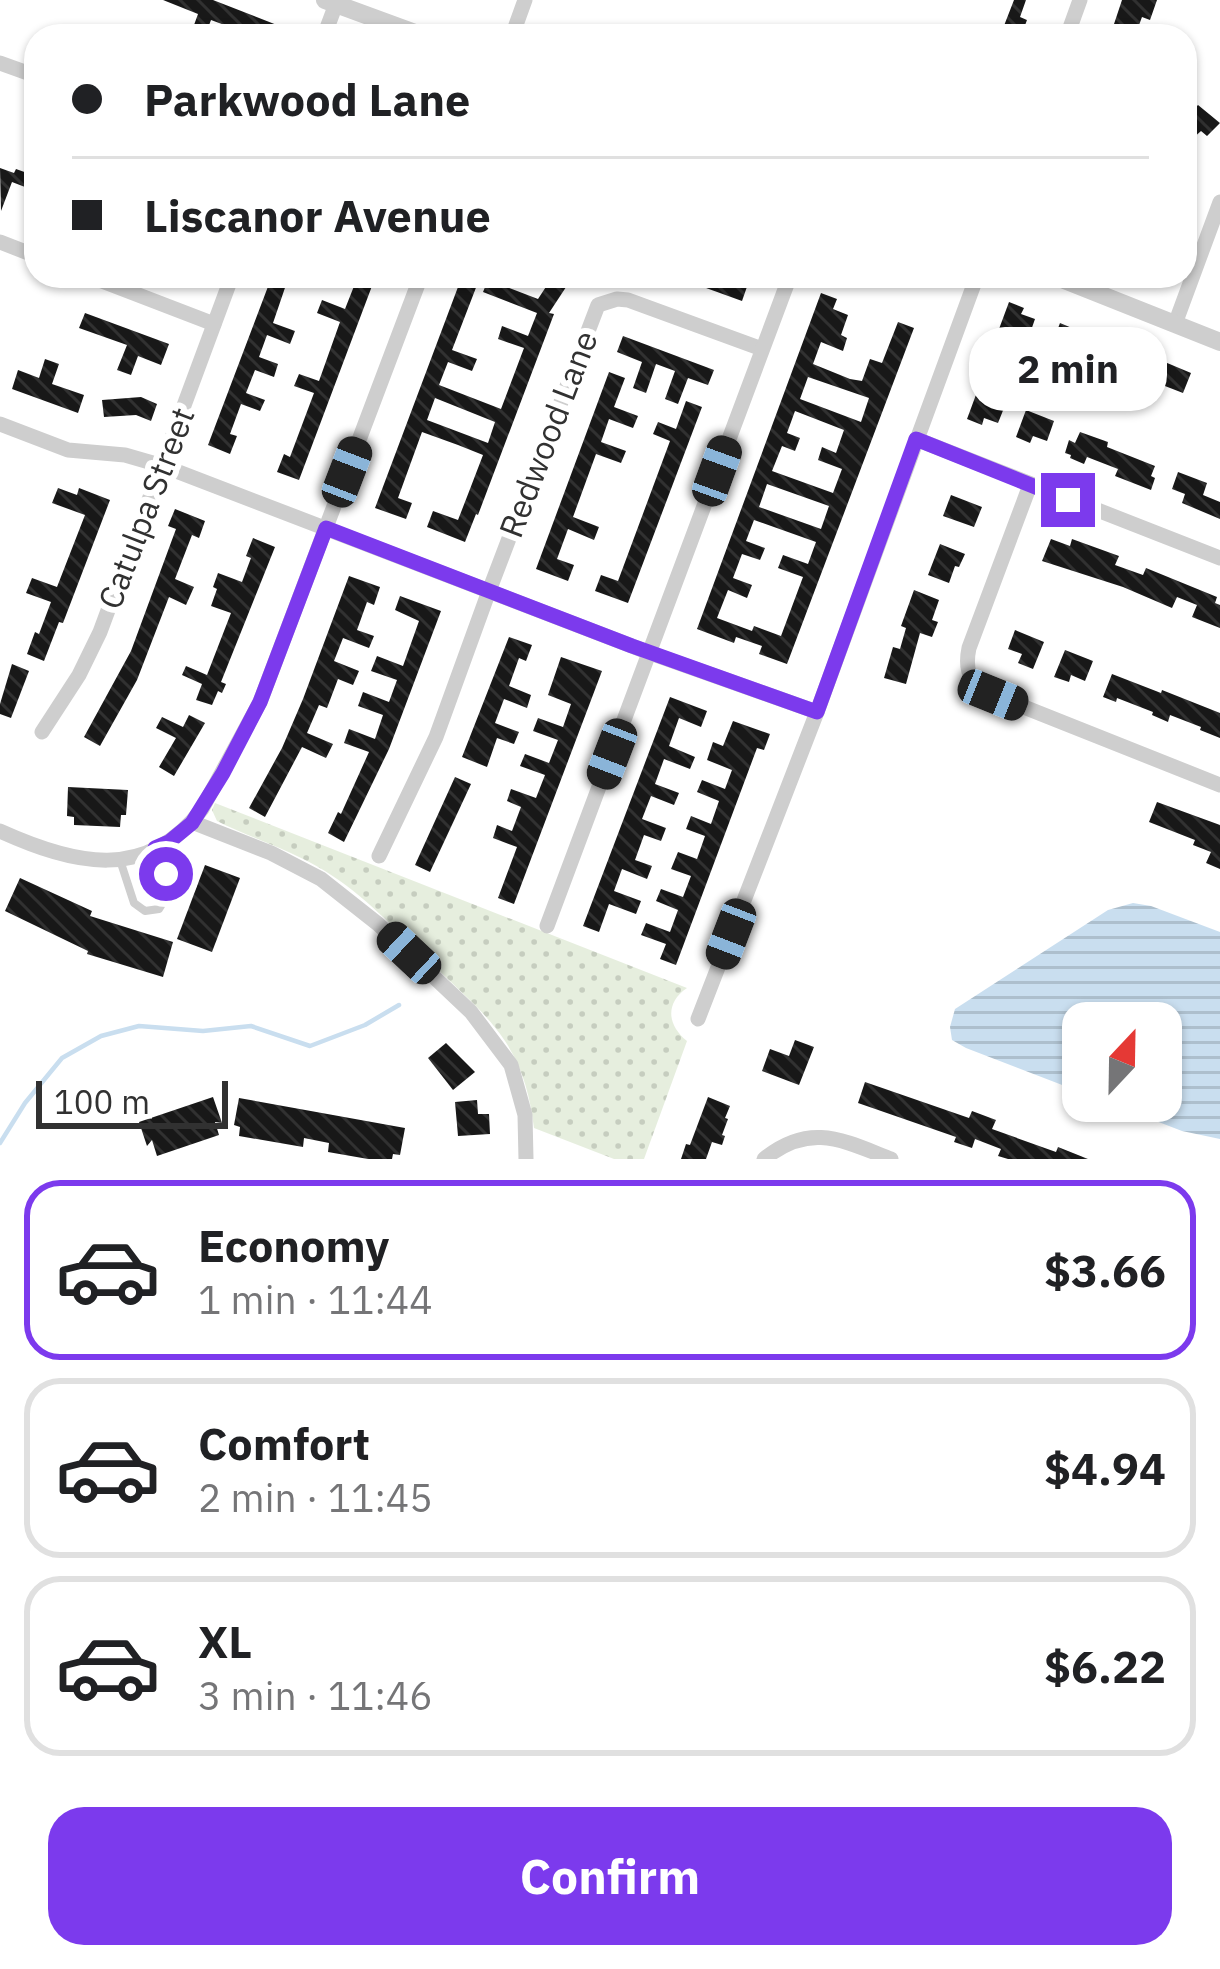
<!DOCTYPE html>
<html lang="en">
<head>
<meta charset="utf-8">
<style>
  body { margin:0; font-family:"IBM Plex Sans",sans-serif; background:#f2f2f2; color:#202124; height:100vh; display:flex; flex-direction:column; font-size:45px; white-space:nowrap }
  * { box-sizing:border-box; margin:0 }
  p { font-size:39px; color:#757577 }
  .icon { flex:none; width:66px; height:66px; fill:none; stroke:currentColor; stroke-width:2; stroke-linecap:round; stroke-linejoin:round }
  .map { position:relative; height:1159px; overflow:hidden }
  .details { display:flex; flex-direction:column; background:#fff; flex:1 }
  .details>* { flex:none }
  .hud { position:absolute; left:24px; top:24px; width:1173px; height:264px; border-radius:36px; box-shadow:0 3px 9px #0004; display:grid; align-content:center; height:264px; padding:0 48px; background:#fff }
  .needle { width:78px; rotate:22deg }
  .fabs { position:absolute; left:1062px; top:1002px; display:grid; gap:24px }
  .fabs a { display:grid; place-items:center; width:120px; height:120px; border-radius:24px; background:#fff; box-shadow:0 3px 9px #0004; font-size:60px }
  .scale { position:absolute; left:36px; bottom:30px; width:192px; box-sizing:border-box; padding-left:12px; border:6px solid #313131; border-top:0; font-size:33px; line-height:42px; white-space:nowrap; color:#313131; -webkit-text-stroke:9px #fff; paint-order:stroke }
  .end { position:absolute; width:54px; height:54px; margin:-27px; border:15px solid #7c3aed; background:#fff; box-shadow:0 0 0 6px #fff }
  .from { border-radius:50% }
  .bubble { position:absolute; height:84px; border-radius:36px; background:#fff; box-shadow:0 3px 9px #0004; font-size:39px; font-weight:700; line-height:84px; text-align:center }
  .car { position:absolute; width:36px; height:72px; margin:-36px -18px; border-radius:15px; box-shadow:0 0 9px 3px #0007; background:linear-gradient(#222 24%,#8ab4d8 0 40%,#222 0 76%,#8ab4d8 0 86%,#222 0) }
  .hud b { display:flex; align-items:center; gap:42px; height:114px; font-size:45px }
  .hud b+b { border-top:3px solid #e0e0e0 }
  .hud i { width:30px; height:30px; background:#202124 }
  ul { padding:21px 0 0; list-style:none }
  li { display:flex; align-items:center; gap:36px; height:180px; margin:0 24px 18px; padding:0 24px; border:6px solid #e0e0e0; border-radius:36px }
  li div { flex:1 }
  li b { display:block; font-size:45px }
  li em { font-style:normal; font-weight:700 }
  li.selected { border-color:#7c3aed }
  li>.icon { width:108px; height:108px; stroke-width:1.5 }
  .primary-button { display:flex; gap:24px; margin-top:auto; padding:24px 48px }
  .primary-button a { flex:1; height:138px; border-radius:36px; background:#7c3aed; color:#fff; font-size:48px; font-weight:700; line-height:138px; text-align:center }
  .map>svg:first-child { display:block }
  .grass { fill:url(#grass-dots) }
  .water { fill:url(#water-rules) }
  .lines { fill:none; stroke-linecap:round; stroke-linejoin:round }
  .stream { stroke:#c9deef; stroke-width:4.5 }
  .building { fill:url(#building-back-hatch); fill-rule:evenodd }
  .service { stroke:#cecece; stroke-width:8 }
  .minor { stroke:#cecece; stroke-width:15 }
  .tertiary { stroke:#cecece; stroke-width:18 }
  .route { stroke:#7c3aed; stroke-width:15 }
  .labels { text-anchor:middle; stroke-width:12; stroke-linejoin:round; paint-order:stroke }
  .street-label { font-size:33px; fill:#313131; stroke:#fff }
</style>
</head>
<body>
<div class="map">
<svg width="1220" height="1159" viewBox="0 0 1220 1159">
  <defs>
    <pattern id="grass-dots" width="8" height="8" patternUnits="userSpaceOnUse" patternTransform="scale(3)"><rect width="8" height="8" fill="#e6eede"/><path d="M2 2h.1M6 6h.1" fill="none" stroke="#c6cdbf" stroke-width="1.8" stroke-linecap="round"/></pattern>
    <pattern id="water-rules" width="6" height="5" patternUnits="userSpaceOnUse" patternTransform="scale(3)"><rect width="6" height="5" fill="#c9deef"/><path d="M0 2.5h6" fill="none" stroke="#adbfcd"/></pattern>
    <pattern id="building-back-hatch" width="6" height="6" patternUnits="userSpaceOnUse" patternTransform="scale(3)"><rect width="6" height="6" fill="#181818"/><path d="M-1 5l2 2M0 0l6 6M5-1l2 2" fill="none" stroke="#313131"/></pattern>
  </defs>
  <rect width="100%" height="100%" fill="#fff"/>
  <!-- grass -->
  <path class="grass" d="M215 803 687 988C665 1003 667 1025 687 1041L644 1159H614L534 1128C530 1096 523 1068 505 1041 485 1011 455 987 429 961 396 930 364 895 325 871 291 850 253 839 217 821L212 810Z"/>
  <!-- water -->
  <path class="water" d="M1133 903 1151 906 1220 932V1139L1182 1131 1104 1101H1161V1023H1083V1093L966 1048 952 1040 950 1027 955 1009 1108 910Z"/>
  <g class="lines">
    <!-- stream -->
    <path class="stream" d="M0 1143 25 1103 62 1058 101 1036 139 1026 203 1031 251 1026 310 1046 365 1025 399 1005"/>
  </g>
  <!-- building -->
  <g class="building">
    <path d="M163 0H213L305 36H254L211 20 205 36H190L198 14Z"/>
    <path d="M1014 0H1026L1020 17 1027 20 1021 36H1000Z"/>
    <path d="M1122 0H1157L1150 20 1142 17 1135 36H1110Z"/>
    <path d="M1198 105 1220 123 1207 136 1201 131 1190 141 1185 136V118Z"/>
    <path d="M0 168 14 173 16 169 30 174 25 187 12 182 1 211Z"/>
    <path d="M272 276H289L273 323 295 331 290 344 267 335 259 357 278 364 274 377 255 370 246 393 265 400 260 411 241 404 230 434 237 436 230 454 208 445Z"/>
    <path d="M553 276H562L570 281 549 313 554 314 478 515 476 514 465 542 427 527 433 511 458 520 470 489 483 455 458 445 422 432 398 498 412 503 406 519 375 508 461 279 477 285 452 350 477 359 472 371 448 362 439 385 501 409 524 348 498 339 502 326 528 336 537 313 483 292 488 280 538 299ZM435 398 495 422 488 443 427 420Z"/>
    <path d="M673 276H735L749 281 742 301Z"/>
    <path d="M356 281 372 286 299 480 277 472 284 454 290 457 314 393 294 386 299 374 319 381 340 322 317 313 322 300 345 309Z"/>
    <path d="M821 293 837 299 833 309 848 315 841 335 847 338 843 351 821 342 813 364 850 379 862 381 870 359 882 363 898 322 914 328 787 664 759 654 762 646 736 637 734 643 697 629ZM808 377 869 398 861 422 800 399ZM795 411 844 430 836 453 822 447 818 460 842 469 833 493 772 471 782 446 795 451 800 438 787 433ZM767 484 829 506 821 529 759 507ZM754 520 816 542 808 564 783 555 778 568 803 577 781 636 754 626 752 631 717 618 728 590 747 598 752 585 733 578 742 554 760 560 765 548 746 541Z"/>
    <path d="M1009 302 1024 308 1021 314 1035 319 1028 339 999 329Z"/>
    <path d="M85 313 169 344 161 365 138 356 131 375 117 370 127 345 79 328Z"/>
    <path d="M1060 323 1091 336 1083 356 1052 344Z"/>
    <path d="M623 336 714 370 708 385 688 378 678 404 665 399 675 371 656 364 646 393 633 388 642 362 617 352Z"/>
    <path d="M1113 341 1128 347 1123 358 1136 363 1130 379 1102 368Z"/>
    <path d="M45 359 59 364 52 384 84 395 78 413 12 389 18 370 39 378Z"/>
    <path d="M1160 360 1191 373 1183 393 1152 381Z"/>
    <path d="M609 372 625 378 614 407 638 416 633 428 609 419 601 442 626 451 621 463 596 454 573 517 599 527 594 540 568 529 557 559 574 565 568 581 536 569Z"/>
    <path d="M977 392 1006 403 998 423 984 418 982 425 967 419Z"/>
    <path d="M141 397 157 404 151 421 136 415 104 417 102 400Z"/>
    <path d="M686 401 702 407 628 603 595 591 601 575 618 581 670 441 653 434 658 422 676 429Z"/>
    <path d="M1026 410 1054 421 1047 441 1033 436 1030 443 1016 437Z"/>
    <path d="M1080 432 1108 442 1107 447 1155 466 1151 476 1155 478 1151 490 1115 476 1118 469 1087 457 1084 464 1070 458 1071 455 1065 453 1069 440 1075 443Z"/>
    <path d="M1178 472 1207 483 1203 495 1220 502V519L1182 503 1185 494 1172 489Z"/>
    <path d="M58 488 77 495 79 488 110 500 63 623 59 622 44 661 27 654 35 632 39 634 51 602 26 593 32 578 57 587 85 515 52 503Z"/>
    <path d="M951 495 982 507 974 527 943 516Z"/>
    <path d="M175 509 205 521 199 538 192 535 175 579 194 587 186 605 169 597 137 680 100 746 84 737 131 651 176 529 168 526Z"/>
    <path d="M253 538 275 547 221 682 226 684 222 693 218 691 212 705 196 700 202 684 182 675 186 666 207 675 231 613 211 606 217 589 213 587 218 573 242 582 251 558 246 556Z"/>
    <path d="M1051 539 1070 546 1072 539 1119 556 1115 565 1143 575 1146 568 1217 597 1215 603 1220 605V628L1192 617 1197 605 1177 597 1172 608 1123 587 1042 561Z"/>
    <path d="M940 544 965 554 959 567 955 566 949 583 928 575Z"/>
    <path d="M349 576 380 587 374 605 367 602 357 630 374 636 369 648 343 638 334 661 359 671 353 685 338 679 327 708 319 705 307 733 333 744 326 758 302 747 265 817 249 808 282 748 303 699Z"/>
    <path d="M914 590 939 600 932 620 938 622 932 637 920 633 906 684 884 678 893 647 900 649 906 628 901 626Z"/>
    <path d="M400 596 441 611 389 749 344 842 328 833 338 812 341 814 369 752 344 743 349 729 375 739 383 715 358 706 363 692 389 702 397 680 371 671 377 656 403 666 419 621 395 610Z"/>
    <path d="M1015 630 1044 642 1033 669 1018 663 1022 654 1008 649Z"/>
    <path d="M509 637 532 645 526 661 519 658 509 686 531 695 527 708 504 699 495 723 519 732 514 744 497 738 487 767 462 757Z"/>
    <path d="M1065 650 1093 661 1085 681 1071 675 1069 682 1054 677Z"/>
    <path d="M561 657 602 671 514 904 498 898 517 847 493 838 497 825 512 831 521 807 507 801 511 789 536 798 545 775 520 766 525 754 549 763 558 740 533 731 538 718 563 727 571 704 548 695Z"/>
    <path d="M12 664 29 671 11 718 0 714V704Z"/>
    <path d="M1112 674 1161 693 1162 690 1220 713V738L1200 730 1201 727 1170 715 1168 722 1152 715 1153 712 1117 698 1116 702 1103 697Z"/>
    <path d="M670 697 707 711 701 727 679 718 669 746 695 757 690 769 664 759 655 784 679 793 674 805 651 796 642 819 666 828 661 841 644 835 635 860 652 866 647 879 622 869 614 891 641 901 636 914 609 904 599 932 583 926Z"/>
    <path d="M189 715 205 723 174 776 159 767 176 738 156 728 162 717 183 727Z"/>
    <path d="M733 721 770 734 764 750 757 748 676 965 660 959 666 944 641 935 646 923 670 932 678 910 656 901 661 889 683 897 691 876 671 869 678 852 697 859 705 836 686 829 691 816 711 824 719 801 697 792 702 780 725 789 732 770 707 760 713 742 723 746Z"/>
    <path d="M455 777 471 784 430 872 415 865Z"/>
    <path d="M68 787 128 790 126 815H121L120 827 74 825V817L67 816Z"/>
    <path d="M1157 802 1220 825V869L1206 863 1211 852 1193 845 1195 840 1149 822Z"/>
    <path d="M205 865 240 878 212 952 177 939Z"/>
    <path d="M20 878 92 911 90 916 173 942 163 977 87 954 88 951 5 911Z"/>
    <path d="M795 1040 814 1047 799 1085 762 1071 770 1049 789 1056Z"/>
    <path d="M446 1043 475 1072 453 1090 428 1058Z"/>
    <path d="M865 1082 969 1118 972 1111 996 1120 992 1129 1056 1152 1058 1147 1088 1159H1008L998 1156 1001 1149 975 1139 972 1148 954 1142 956 1137 858 1103Z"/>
    <path d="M213 1097 222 1123 215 1122 219 1135 157 1156 152 1140 147 1146 139 1122Z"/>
    <path d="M708 1097 730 1106 725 1118 728 1119 722 1135 725 1136 722 1145 712 1142 706 1159H681L686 1144 690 1145Z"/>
    <path d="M239 1098 405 1128 400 1155 393 1154 392 1159H368L328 1152 329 1143 304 1138 303 1147 239 1136 240 1127 234 1125Z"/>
    <path d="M477 1100 478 1114H489L490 1134 458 1136 455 1102Z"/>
  </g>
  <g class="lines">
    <!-- service -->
    <path class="service" d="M120 860 134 903 145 911 159 909C175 888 164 870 155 848"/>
    <!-- minor -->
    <g class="minor">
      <path d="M324 36 336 4"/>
      <path d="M512 36 525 0"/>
      <path d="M1067 36 1080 0"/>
      <path d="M0 63 36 76"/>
      <path d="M0 242 36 256"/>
      <path d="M89 276 214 324"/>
      <path d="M1175 324 1220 202"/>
      <path d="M0 424 68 450 125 455 163 466 650 653 817 712"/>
      <path d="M916 439 1220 558"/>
      <path d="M1030 485 969 648C965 667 968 682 986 692L1220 785"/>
      <path d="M42 732 79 675 100 632 232 276"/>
      <path d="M192 822 271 853 321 879 378 924 471 1012 511 1065 525 1115 526 1159"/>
      <path d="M0 831C73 864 146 883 202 809L260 702 421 276"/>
      <path d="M379 856 436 737 489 591 598 305 617 299 628 300 762 349"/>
      <path d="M547 926 790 276"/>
      <path d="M698 1019 817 712 977 276"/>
      <path d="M764 1159C810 1122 842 1140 891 1159"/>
    </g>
    <!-- tertiary -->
    <g class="tertiary">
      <path d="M325 0 423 36"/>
      <path d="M1054 276 1220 342"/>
    </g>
  </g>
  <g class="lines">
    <!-- route -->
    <path class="route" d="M166 874 155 848 169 842 192 823 223 773 260 702 326 528 632 646 817 712 916 439 1068 500"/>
  </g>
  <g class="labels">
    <!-- street labels -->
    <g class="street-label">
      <text transform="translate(548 434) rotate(-69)" y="12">Redwood Lane</text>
      <text transform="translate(146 508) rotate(-69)" y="12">Catulpa Street</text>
    </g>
  </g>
</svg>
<div class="fabs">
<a><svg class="needle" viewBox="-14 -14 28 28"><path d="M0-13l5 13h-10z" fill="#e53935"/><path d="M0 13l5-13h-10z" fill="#757577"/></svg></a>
</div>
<div class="scale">100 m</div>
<i class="end from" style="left:166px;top:874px"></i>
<i class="end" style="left:1068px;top:500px"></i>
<div class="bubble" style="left:969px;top:327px;width:198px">2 min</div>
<i class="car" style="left:717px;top:471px;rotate:20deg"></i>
<i class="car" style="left:347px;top:472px;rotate:21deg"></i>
<i class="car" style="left:993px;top:695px;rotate:112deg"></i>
<i class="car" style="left:612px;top:754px;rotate:201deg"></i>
<i class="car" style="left:731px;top:934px;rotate:201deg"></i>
<i class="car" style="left:409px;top:953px;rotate:313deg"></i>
<div class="hud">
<b><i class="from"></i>Parkwood Lane</b>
<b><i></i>Liscanor Avenue</b>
</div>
</div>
<section class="details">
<ul>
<li class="selected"><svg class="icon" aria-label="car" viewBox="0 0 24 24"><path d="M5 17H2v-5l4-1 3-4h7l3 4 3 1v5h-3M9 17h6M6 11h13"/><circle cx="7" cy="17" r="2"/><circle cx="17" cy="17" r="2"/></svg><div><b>Economy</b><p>1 min · 11:44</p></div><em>$3.66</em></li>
<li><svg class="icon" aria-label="car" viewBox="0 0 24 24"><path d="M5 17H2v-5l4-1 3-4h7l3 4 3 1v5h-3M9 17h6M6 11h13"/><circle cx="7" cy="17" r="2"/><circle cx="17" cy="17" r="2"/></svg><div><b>Comfort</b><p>2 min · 11:45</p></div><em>$4.94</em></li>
<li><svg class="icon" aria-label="car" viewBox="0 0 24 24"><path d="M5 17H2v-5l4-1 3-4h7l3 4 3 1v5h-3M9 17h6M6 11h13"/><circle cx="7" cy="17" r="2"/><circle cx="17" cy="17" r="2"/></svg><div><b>XL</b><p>3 min · 11:46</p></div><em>$6.22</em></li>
</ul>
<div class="primary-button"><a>Confirm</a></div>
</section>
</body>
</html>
